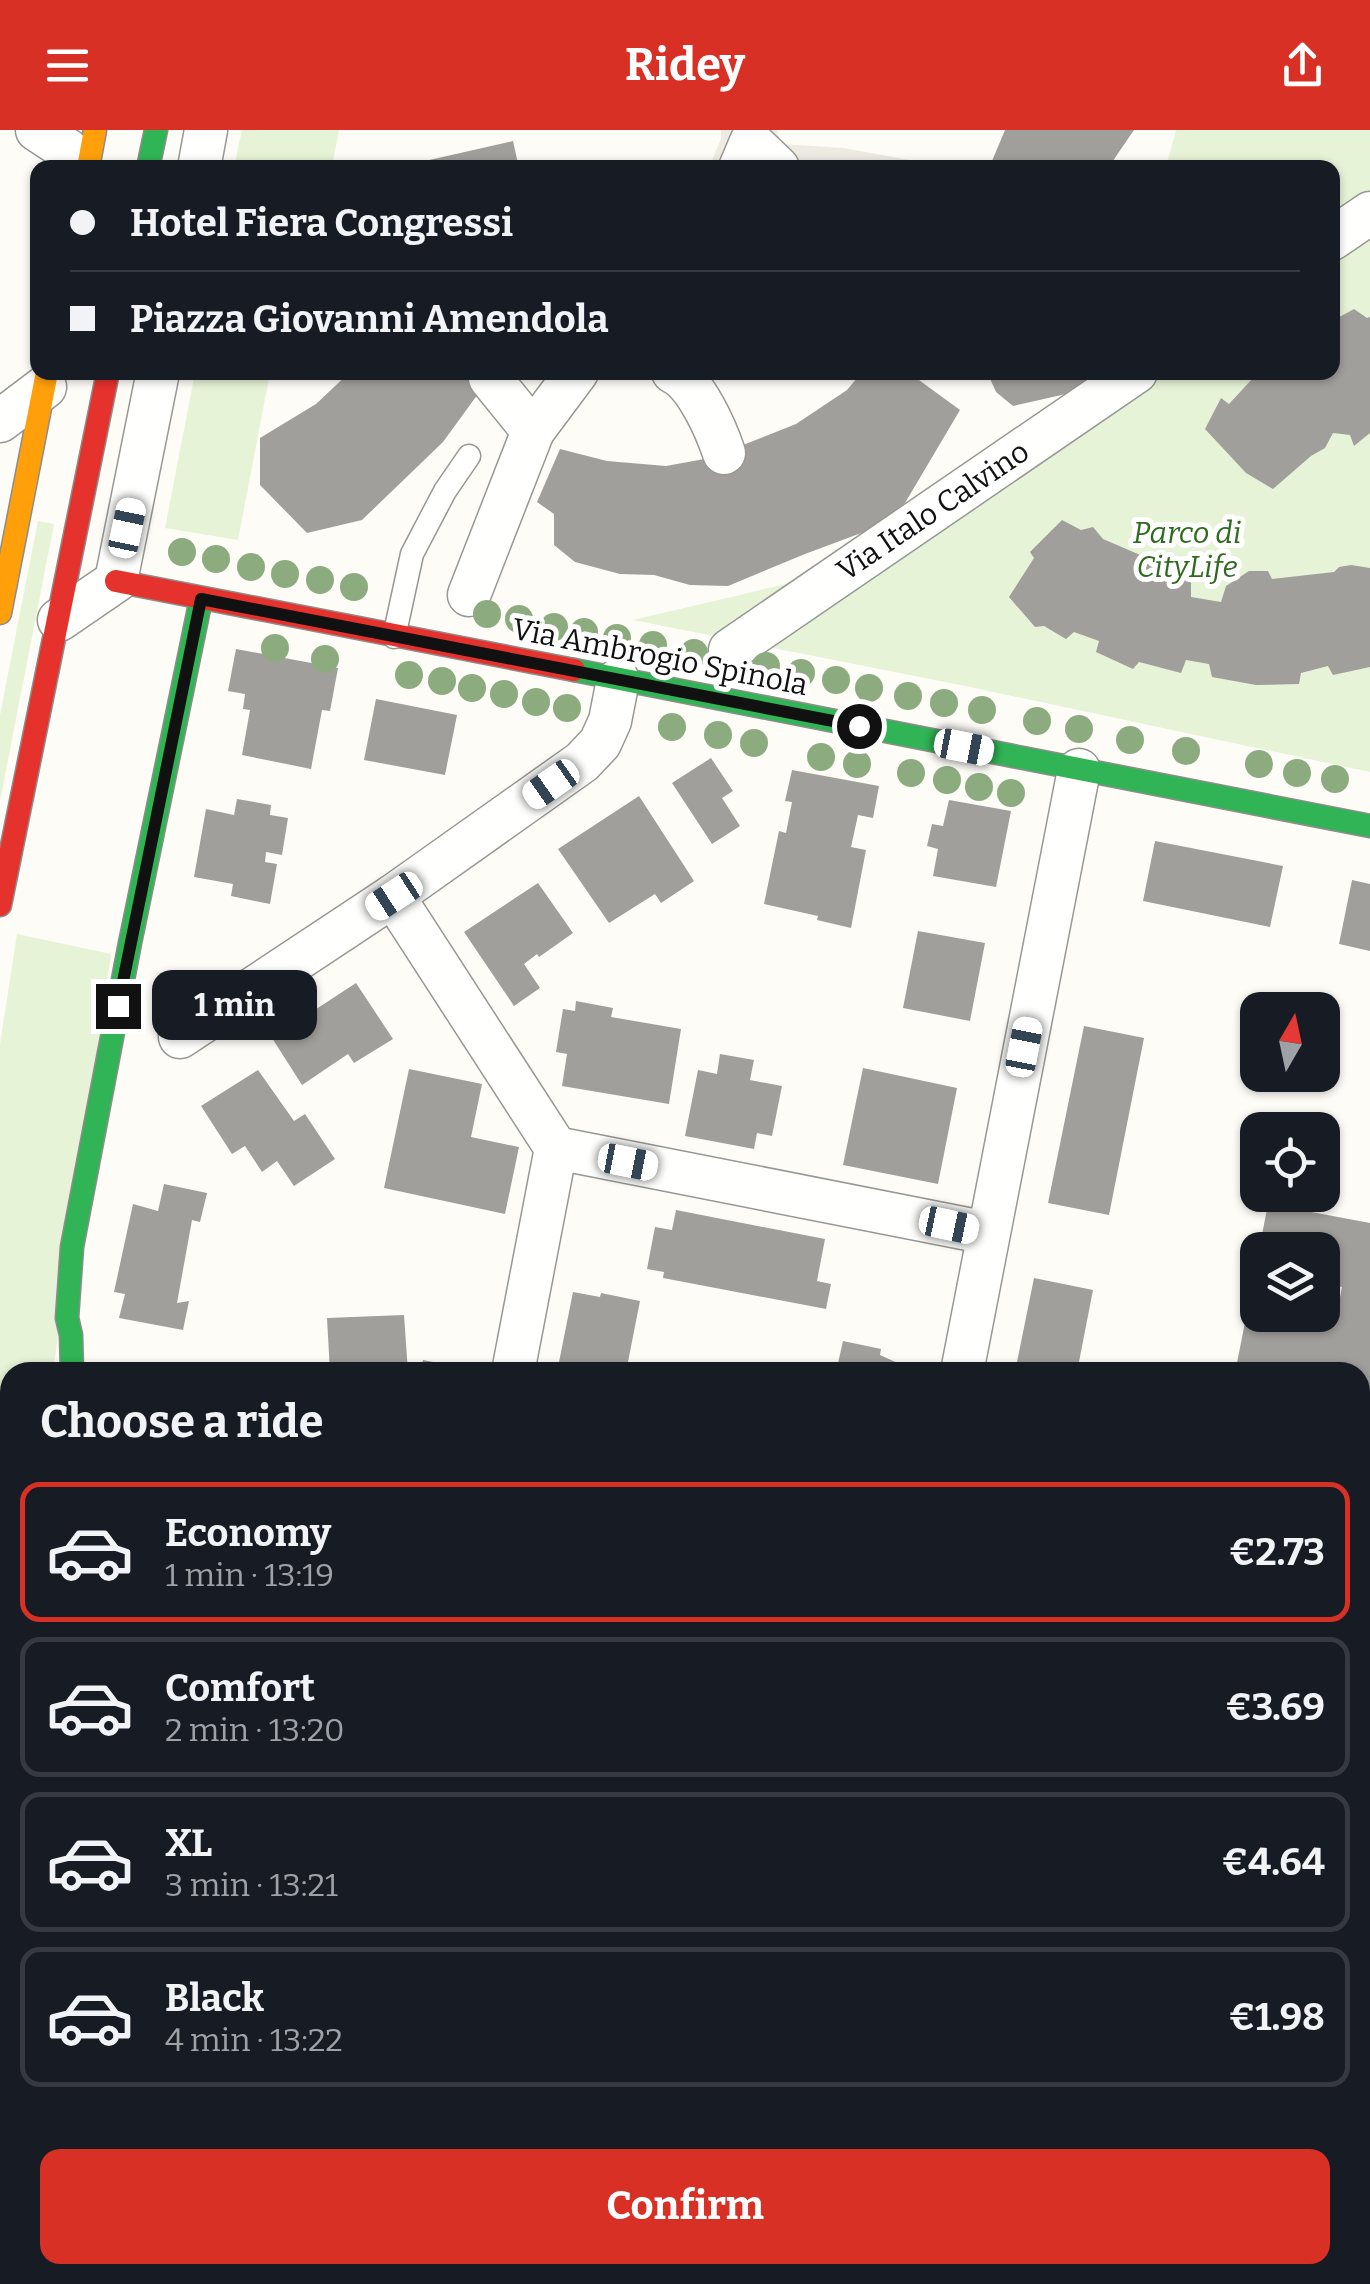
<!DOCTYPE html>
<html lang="en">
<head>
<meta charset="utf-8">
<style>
  body { margin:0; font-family:Bitter,serif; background:#20242c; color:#f1f3f6; height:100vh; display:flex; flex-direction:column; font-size:38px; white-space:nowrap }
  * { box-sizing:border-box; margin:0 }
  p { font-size:32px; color:#9ea1a6 }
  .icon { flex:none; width:55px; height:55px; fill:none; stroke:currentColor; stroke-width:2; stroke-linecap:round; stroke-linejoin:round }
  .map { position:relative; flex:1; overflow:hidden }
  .side { position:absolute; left:0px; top:1232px; width:1370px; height:922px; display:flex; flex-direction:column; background:#171b24; border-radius:30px 30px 0 0; box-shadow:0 2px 8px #0004 }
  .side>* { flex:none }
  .hud { position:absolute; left:30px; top:30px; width:1310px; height:220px; border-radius:20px; box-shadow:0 2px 8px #0004; display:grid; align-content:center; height:220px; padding:0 40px; background:#171b24 }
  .needle { width:65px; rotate:9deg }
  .controls { position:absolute; left:1240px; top:862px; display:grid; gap:20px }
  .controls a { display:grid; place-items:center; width:100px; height:100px; border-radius:20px; background:#171b24; box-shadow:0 2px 8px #0004; font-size:50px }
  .end { position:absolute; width:45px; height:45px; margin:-22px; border:12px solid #111; background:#fff; box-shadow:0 0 0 5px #fff }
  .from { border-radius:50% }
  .bubble { position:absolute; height:70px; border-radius:20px; background:#171b24; box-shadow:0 2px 8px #0004; font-size:32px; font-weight:700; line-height:70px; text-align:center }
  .car { position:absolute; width:30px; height:60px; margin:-30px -15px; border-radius:12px; box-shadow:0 0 8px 2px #0007; background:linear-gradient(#fff 24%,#345 0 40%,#fff 0 76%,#345 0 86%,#fff 0) }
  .hud b { display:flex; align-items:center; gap:35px; height:95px; font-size:38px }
  .hud b+b { border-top:2px solid #363941 }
  .hud i { width:25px; height:25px; background:#f1f3f6 }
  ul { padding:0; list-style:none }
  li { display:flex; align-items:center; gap:30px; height:140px; margin:0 20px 15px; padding:0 20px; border:5px solid #363941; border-radius:20px }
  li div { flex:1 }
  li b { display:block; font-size:38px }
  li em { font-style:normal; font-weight:700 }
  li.selected { border-color:#d93025 }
  li>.icon { width:90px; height:90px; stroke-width:1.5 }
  h2 { padding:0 40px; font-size:45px; line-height:120px }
  .action { display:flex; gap:20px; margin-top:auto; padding:20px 40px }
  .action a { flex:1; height:115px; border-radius:20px; background:#d93025; color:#fff; font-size:40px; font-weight:700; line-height:115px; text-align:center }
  header { display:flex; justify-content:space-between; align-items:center; height:130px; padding:0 40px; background:#d93025; color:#fff; font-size:45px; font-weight:700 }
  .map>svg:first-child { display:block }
  .green { fill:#e7f3d7 }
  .plaza { fill:#edebe2 }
  .building { fill:#a19f9c }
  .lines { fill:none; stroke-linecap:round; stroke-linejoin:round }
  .lane-casing { stroke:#979795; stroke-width:25 }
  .street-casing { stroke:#979795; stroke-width:45 }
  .fast-casing { stroke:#8e8d8b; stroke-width:25 }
  .slow-casing { stroke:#8e8d8b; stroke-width:25 }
  .jam-casing { stroke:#8e8d8b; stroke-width:25 }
  .lane { stroke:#fffffe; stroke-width:22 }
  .street { stroke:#fffffe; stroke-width:42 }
  .fast { stroke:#30b455; stroke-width:22 }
  .slow { stroke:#ff9f0a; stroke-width:22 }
  .jam { stroke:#e5322d; stroke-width:22 }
  .tree { fill:#8cac80 }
  .route { stroke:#111; stroke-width:12 }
  .labels { text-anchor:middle; stroke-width:10; stroke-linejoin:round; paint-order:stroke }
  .street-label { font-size:30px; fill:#111; stroke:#fff }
  .park-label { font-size:30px; font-style:italic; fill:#2f6b1f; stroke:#fff }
</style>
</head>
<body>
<header><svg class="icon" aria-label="menu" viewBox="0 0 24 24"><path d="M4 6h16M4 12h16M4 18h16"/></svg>Ridey<svg class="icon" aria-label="share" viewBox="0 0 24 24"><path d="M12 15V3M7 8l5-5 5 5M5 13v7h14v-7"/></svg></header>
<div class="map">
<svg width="1370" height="2154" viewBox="0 0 1370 2154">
  <rect width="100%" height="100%" fill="#fdfcf7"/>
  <!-- green -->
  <g class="green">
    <path d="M242 0H339L332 37H234Z"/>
    <path d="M1176 0H1370V642L965 556 633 490 807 449 1114 243 1332 242V38L1166 37Z"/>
    <path d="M195 243H270L238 410 165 398Z"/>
    <path d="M38 391 54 394 0 671V585Z"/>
    <path d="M17 804 111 824 53 1242H10V1398L0 1380V914Z"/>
    <path d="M1360 1634 1370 1640V1818L1360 1816Z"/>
    <path d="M1360 1946 1370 1948V2041L1360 2040Z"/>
  </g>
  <!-- plaza -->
  <path class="plaza" d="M721 0H777L780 14 844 18 947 37 706 38 712 30 721 9Z"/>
  <!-- building -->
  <g class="building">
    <path d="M1005 0H1134L1108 38H989Z"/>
    <path d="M513 11 519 38H416V33Z"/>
    <path d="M1354 179 1367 188 1370 187V303L1354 316 1350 305 1333 303 1325 318 1311 326 1273 359 1246 343 1205 299 1221 268 1229 274 1253 248 1259 250 1269 242H1332V191Z"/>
    <path d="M350 242H494L443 312 362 390 307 403 260 355V308L316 274Z"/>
    <path d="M862 242H908L960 280 905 373 872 399 805 424 728 456 690 455 654 445 620 444 575 432 554 415V384L537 372 560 319 607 331 666 336 710 328 796 294 847 260Z"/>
    <path d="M987 242H1106V255L1013 276 996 262Z"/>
    <path d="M1062 390 1081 400 1093 397 1103 409 1145 427 1162 429 1184 438 1191 453V467L1221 472 1226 456 1249 441H1268L1272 449 1334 442 1339 437 1351 435 1370 438V537L1333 545 1328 536 1301 543 1299 554 1256 555 1212 547 1209 534 1186 530 1181 543 1139 532 1133 539 1096 522 1099 511 1074 502 1066 509 1044 496 1035 497 1009 467 1034 428 1030 422Z"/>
    <path d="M236 519 338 538 330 581 322 580 311 639 242 625 250 580 243 579 245 564 228 561Z"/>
    <path d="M376 569 457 585 445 645 364 630Z"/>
    <path d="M711 628 733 661 722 668 740 696 712 714 672 653Z"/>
    <path d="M792 640 879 656 873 688 858 685 851 717 866 720 851 798 817 790 818 786 764 774 779 701 786 703 792 672 785 671Z"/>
    <path d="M639 666 694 751 661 773 655 764 609 793 558 719Z"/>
    <path d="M237 669 271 675 270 685 288 688 282 725 266 722 265 732 277 734 270 774 231 766 233 754 194 747 206 679 234 685Z"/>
    <path d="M949 670 1011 681 996 757 933 746 938 719 927 716 932 694 943 696Z"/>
    <path d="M1155 711 1283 736 1270 797 1143 771Z"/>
    <path d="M1352 750 1370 754V821L1339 814Z"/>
    <path d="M538 753 573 803 539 827 537 824 524 834 540 858 514 876 464 802Z"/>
    <path d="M918 801 985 813 970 891 903 878Z"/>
    <path d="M356 853 393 909 354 933 348 924 302 955 272 908Z"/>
    <path d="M576 871 613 878 611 887 681 899 669 974 562 956 567 924 556 922 563 879 575 881Z"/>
    <path d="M1084 896 1144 908 1109 1085 1048 1073Z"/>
    <path d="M720 924 754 930 750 950 782 956 772 1006 757 1003 754 1019 685 1006 698 940 717 944Z"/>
    <path d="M863 938 957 958 938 1054 843 1035Z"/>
    <path d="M409 939 482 954 471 1007 519 1017 505 1084 384 1058Z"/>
    <path d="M258 940 294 991 305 984 335 1029 294 1056 277 1031 262 1042 245 1016 232 1024 201 976Z"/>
    <path d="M164 1054 207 1063 200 1092 192 1090 177 1173 189 1171 183 1200 119 1188 125 1164 114 1162 133 1074 158 1081Z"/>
    <path d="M1268 1074 1370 1093V1264L1360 1262V1242H1259L1236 1238 1247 1182 1253 1184 1256 1172H1258V1185H1322L1336 1188 1342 1157 1322 1153V1120H1259Z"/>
    <path d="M676 1080 825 1109 817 1151 831 1154 826 1179 663 1148 664 1142 647 1139 655 1097 672 1100Z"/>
    <path d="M1034 1148 1093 1160 1077 1242H1015Z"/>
    <path d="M573 1162 600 1167 601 1163 640 1171 626 1242H557Z"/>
    <path d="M404 1185 408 1242H330L327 1188Z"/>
    <path d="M843 1211 881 1219 880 1225 902 1235 900 1242H836Z"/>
    <path d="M423 1230 480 1241V1242H420Z"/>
    <path d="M1370 1406V1493L1360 1506V1413Z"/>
    <path d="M0 1719 10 1721V1835L0 1818Z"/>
    <path d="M0 2116 10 2131V2145H19L25 2154H0Z"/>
    <path d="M216 2145H323L310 2154H222Z"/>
    <path d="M868 2145H934L933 2154H866Z"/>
    <path d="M1055 2145H1279L1277 2154H1053Z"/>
  </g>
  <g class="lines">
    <defs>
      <path id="lane" d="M394 507 412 424 445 361 469 326"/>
      <g id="street">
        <path d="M37 0 69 21 79 38"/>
        <path d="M199 38 206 0"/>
        <path d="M740 38 751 12 778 38"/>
        <path d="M1332 109 1370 83"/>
        <path d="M673 242C696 253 716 299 724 323"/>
        <path d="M490 248 533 301"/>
        <path d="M0 291 45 257"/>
        <path d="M469 465 533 301 577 242"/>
        <path d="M59 490 116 451 158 242"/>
        <path d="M730 520 1136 242"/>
        <path d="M393 766 556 1018 988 1103"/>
        <path d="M180 907 393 766 582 632 600 613 610 591 618 550"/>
        <path d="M513 1242 556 1018"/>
        <path d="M962 1242 1079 640"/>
        <path d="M1360 1608 1370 1610"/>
        <path d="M0 1689 10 1691"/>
        <path d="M0 1964 10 1979"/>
        <path d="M1360 2084 1370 2086"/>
        <path d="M122 2145 128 2154"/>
        <path d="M782 2154 784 2145"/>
      </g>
      <g id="fast">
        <path d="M148 38 156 0"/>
        <path d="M574 540 1370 696"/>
        <path d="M72 1242 71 1205 67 1188 72 1117 130 813 201 469"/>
        <path d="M0 1467 10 1485"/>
        <path d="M1360 1870 1370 1872"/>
      </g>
      <g id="slow">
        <path d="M88 38 95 0"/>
        <path d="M0 483 47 242"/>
      </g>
      <g id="jam">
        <path d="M116 451 574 540"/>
        <path d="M0 775 108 242"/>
      </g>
    </defs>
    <!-- lane casing -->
    <use href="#lane" class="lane-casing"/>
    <!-- street casing -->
    <use href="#street" class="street-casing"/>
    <!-- fast casing -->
    <use href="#fast" class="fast-casing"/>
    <!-- slow casing -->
    <use href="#slow" class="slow-casing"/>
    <!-- jam casing -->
    <use href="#jam" class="jam-casing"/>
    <!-- lane -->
    <use href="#lane" class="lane"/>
    <!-- street -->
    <use href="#street" class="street"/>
    <!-- fast -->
    <use href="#fast" class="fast"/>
    <!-- slow -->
    <use href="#slow" class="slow"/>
    <!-- jam -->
    <use href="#jam" class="jam"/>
  </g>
  <!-- trees -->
  <g class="tree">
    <circle cx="182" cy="422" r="14"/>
    <circle cx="216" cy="429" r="14"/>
    <circle cx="251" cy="437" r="14"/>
    <circle cx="285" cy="444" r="14"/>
    <circle cx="320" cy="450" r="14"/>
    <circle cx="354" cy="457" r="14"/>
    <circle cx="487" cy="484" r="14"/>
    <circle cx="519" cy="489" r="14"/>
    <circle cx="554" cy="497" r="14"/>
    <circle cx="584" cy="502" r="14"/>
    <circle cx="617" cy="508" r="14"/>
    <circle cx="653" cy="515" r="14"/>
    <circle cx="275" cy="518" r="14"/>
    <circle cx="694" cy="523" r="14"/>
    <circle cx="325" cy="529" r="14"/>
    <circle cx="766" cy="536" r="14"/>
    <circle cx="801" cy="543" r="14"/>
    <circle cx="409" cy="545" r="14"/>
    <circle cx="836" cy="550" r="14"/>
    <circle cx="442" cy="551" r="14"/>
    <circle cx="472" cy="558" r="14"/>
    <circle cx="869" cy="558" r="14"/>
    <circle cx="504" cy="564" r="14"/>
    <circle cx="908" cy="566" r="14"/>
    <circle cx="536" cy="572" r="14"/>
    <circle cx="944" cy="573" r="14"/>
    <circle cx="567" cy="578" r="14"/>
    <circle cx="982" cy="580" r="14"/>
    <circle cx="1037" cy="591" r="14"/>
    <circle cx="672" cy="597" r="14"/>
    <circle cx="1079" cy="599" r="14"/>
    <circle cx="718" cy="605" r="14"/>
    <circle cx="1130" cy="610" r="14"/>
    <circle cx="754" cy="613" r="14"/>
    <circle cx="1186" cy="621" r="14"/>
    <circle cx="821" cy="627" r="14"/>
    <circle cx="857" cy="634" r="14"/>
    <circle cx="1259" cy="634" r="14"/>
    <circle cx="911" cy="643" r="14"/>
    <circle cx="1297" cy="643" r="14"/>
    <circle cx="1335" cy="649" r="14"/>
    <circle cx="947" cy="650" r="14"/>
    <circle cx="979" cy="657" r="14"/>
    <circle cx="1011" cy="663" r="14"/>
  </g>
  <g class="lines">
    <!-- route -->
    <path class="route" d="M118 876 201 469 859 596"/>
  </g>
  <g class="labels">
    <!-- street labels -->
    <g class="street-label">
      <text transform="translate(933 381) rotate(-34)" y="10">Via Italo Calvino</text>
      <text transform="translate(660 527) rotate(11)" y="10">Via Ambrogio Spinola</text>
    </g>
    <!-- park labels -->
    <g class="park-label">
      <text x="1187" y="413">Parco di<tspan x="1187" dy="34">CityLife</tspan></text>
    </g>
  </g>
</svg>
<div class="controls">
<a><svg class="needle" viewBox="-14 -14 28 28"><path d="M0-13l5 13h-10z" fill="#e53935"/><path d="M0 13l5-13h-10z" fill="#9ea1a6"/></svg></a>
<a><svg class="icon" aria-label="locate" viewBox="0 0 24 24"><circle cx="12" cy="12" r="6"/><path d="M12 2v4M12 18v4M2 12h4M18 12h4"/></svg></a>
<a><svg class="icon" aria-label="layers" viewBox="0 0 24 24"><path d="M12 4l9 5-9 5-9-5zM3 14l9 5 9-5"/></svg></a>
</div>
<i class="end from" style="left:859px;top:596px"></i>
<i class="end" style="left:118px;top:876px"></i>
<div class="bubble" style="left:152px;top:840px;width:165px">1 min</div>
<i class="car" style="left:127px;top:398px;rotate:12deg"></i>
<i class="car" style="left:964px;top:617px;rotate:101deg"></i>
<i class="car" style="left:551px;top:654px;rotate:235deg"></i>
<i class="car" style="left:394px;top:766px;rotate:237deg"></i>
<i class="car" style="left:1024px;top:917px;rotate:11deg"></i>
<i class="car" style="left:628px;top:1032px;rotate:101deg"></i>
<i class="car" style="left:949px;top:1095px;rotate:102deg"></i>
<div class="hud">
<b><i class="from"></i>Hotel Fiera Congressi</b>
<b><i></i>Piazza Giovanni Amendola</b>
</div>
<section class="side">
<h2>Choose a ride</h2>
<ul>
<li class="selected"><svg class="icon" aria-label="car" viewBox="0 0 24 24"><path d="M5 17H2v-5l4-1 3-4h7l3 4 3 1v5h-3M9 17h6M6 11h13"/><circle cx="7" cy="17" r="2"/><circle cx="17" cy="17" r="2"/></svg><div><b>Economy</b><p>1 min · 13:19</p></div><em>€2.73</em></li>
<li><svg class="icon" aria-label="car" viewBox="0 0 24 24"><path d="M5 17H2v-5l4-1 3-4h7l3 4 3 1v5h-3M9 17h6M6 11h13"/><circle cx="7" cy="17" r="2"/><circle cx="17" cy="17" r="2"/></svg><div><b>Comfort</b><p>2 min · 13:20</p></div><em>€3.69</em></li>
<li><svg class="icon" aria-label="car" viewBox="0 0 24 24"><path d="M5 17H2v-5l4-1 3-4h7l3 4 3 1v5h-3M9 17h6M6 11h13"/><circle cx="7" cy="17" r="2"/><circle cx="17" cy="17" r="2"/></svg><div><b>XL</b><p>3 min · 13:21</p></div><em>€4.64</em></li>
<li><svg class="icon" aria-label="car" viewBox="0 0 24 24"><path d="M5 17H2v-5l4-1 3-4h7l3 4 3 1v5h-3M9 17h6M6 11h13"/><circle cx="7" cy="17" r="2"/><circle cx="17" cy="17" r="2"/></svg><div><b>Black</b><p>4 min · 13:22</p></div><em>€1.98</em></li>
</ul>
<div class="action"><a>Confirm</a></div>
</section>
</div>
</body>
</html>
